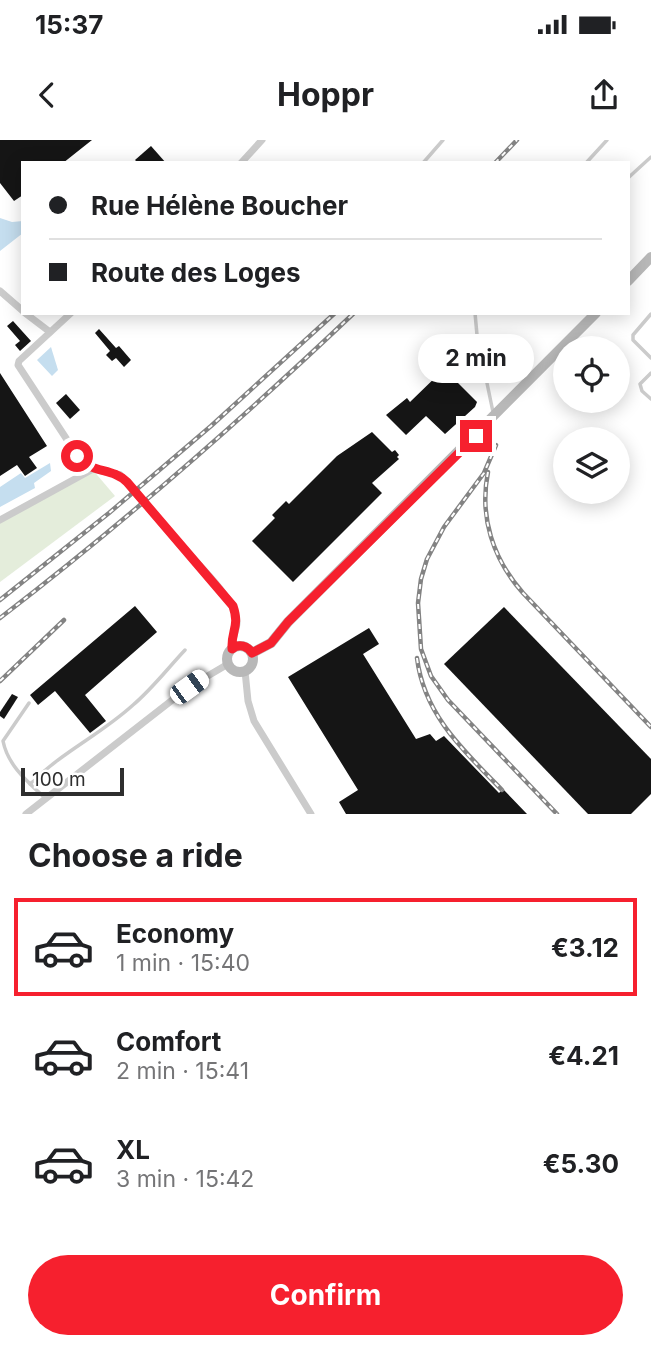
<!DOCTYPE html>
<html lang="en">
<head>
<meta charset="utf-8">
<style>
  body { margin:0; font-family:Inter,sans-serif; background:#f2f2f2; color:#202124; height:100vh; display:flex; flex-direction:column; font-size:26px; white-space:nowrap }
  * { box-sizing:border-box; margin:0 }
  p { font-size:23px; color:#757577 }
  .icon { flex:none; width:38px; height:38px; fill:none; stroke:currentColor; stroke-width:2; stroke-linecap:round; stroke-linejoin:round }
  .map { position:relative; height:674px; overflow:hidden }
  .details { display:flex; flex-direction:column; background:#fff; flex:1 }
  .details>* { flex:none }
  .banner { position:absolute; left:21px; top:21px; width:609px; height:154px; border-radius:0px; box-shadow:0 4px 18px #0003; display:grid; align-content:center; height:154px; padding:0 28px; background:#fff }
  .fabs { position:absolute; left:553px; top:196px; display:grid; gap:14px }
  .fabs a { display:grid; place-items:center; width:77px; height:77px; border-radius:50%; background:#fff; box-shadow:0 4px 18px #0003; font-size:35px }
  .scale { position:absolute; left:21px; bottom:18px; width:103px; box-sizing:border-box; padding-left:7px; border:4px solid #2e2e2e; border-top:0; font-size:19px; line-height:24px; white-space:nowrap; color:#2e2e2e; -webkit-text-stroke:5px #fff; paint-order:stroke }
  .end { position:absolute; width:32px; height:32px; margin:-16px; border:9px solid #f6202e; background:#fff; box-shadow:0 0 0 4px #fff }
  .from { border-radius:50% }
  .bubble { position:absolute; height:49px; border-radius:24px; background:#fff; box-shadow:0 4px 18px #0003; font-size:23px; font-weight:700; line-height:49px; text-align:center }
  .car { position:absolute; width:21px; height:42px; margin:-21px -10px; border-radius:9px; box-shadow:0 0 5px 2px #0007; background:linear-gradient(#fff 24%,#345 0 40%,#fff 0 76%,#345 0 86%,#fff 0) }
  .banner b { display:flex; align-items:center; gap:24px; height:66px; font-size:26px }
  .banner b+b { border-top:2px solid #e0e0e0 }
  .banner i { width:18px; height:18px; background:#202124 }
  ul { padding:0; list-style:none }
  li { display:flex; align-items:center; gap:21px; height:98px; margin:0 14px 10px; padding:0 14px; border:4px solid transparent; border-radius:0px }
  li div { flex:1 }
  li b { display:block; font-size:26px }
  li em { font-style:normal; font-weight:700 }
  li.on { border-color:#f6202e }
  li>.icon { width:63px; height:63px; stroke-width:1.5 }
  h2 { padding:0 28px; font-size:32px; line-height:84px }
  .cta { display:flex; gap:14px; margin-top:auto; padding:14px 28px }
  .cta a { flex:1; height:80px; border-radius:42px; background:#f6202e; color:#fff; font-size:28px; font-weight:700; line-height:80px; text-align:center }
  .status { display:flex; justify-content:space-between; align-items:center; height:49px; padding:0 35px; background:#fff; direction:ltr }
  .status svg { height:19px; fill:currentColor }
  header { display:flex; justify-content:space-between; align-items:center; height:91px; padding:0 28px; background:#fff; font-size:32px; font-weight:700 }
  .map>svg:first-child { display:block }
  .green { fill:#e4eddb }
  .water { fill:#c5deef }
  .building { fill:#151515 }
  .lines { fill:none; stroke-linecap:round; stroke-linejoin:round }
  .lane { stroke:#cbcbcb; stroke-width:3.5 }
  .street { stroke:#cbcbcb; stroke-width:7 }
  .secondary { stroke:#b8b8b8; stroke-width:10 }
  .rail-casing { stroke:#838383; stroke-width:4.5 }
  .rail { stroke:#fff; stroke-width:2; stroke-dasharray:5; stroke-linecap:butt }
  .street-bridge { stroke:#cbcbcb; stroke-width:7 }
  .route { stroke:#f6202e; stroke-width:9 }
</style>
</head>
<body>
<div class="status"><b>15:37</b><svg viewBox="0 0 49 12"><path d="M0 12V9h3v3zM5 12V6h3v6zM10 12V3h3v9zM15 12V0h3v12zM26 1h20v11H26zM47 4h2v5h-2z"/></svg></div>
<header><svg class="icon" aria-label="back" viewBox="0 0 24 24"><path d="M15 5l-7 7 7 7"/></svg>Hoppr<svg class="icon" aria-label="share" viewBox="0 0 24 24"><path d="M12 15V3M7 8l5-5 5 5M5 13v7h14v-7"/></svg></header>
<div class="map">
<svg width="651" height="674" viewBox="0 0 651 674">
  <rect width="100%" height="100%" fill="#fff"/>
  <!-- green -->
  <path class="green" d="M92 329 115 356 0 442V380Z"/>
  <!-- water -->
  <g class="water">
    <path d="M0 78 12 82 23 81V93L0 111Z"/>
    <path d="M51 207 58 230 52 236 37 220Z"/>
    <path d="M50 323 51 331 34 343 35 348 0 367V347L21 333 25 338Z"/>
  </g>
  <!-- building -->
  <g class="building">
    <path d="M0 0H92L63 23H23V55L14 61 0 43Z"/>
    <path d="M151 6 166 23H138L135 20Z"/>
    <path d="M13 181 31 201 20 211 15 205 20 201 7 186Z"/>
    <path d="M99 189 116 208 119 206 131 220 124 227 116 218 112 221 106 215 110 211 95 193Z"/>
    <path d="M444 229 477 262 475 267 445 294 426 276 406 295 386 275 407 258 410 262Z"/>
    <path d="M0 233 47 306 29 317 37 328 25 336 17 325 0 336Z"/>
    <path d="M66 254 80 270 70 279 56 263Z"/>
    <path d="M372 292 392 312 395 310 399 315 397 317 399 319 372 343 382 353 293 442 252 401 275 378 272 375 286 361 289 364 337 316Z"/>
    <path d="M135 466 157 492 85 555 106 581 90 593 55 551 38 565 30 555Z"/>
    <path d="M504 467 651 619V654L631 674H588L444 524Z"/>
    <path d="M369 488 379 504 363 514 416 599 430 594 436 601 444 596 499 653 503 649 527 674H346L339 662 358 650 288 537Z"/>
    <path d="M12 554 18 557 4 579 0 576V572Z"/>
  </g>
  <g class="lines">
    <!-- lane -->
    <g class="lane">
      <path d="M423 23 443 0"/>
      <path d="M586 23 607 0"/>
      <path d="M628 38 651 17"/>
      <path d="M475 173 477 195 493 272"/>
      <path d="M651 174 633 195V200L651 218"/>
      <path d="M651 233 640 244 642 251 651 259"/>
      <path d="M29 563 3 601C8 626 28 642 46 659"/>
      <path d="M30 644C62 612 100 595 133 565 152 549 168 528 185 510"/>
    </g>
    <!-- street -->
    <g class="street">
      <path d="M241 23 262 0"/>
      <path d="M0 151 23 171"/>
      <path d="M25 173 50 192"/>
      <path d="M71 173 19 221 18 225 81 321 93 329 120 335"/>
      <path d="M0 380 93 329"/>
      <path d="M181 406C196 422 237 461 237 482 237 491 231 499 232 509"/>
      <path d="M245 531 248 561 254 581 311 674"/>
      <path d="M26 674 189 547 228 524"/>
    </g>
    <!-- secondary -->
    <g class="secondary">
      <path d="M628 141 651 117"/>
      <circle cx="240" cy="519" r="13"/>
      <path d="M252 513 271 503 288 482 596 173"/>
    </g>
    <defs>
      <g id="rail">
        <path d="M495 23 517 0"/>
        <path d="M496 305 484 333 444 387 427 419 421 439 418 463 421 509 431 536 448 560 557 674"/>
        <path d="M488 332C479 377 493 419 523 453L651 587"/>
        <path d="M0 460 109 373 211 286 335 173"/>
        <path d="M0 478C124 383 241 280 354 173"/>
        <path d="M417 518C424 575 464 611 502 650"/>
        <path d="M0 541 64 480"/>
      </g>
    </defs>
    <!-- rail casing -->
    <use href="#rail" class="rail-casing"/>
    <!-- rail -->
    <use href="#rail" class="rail"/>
    <!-- street-bridge -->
    <path class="street-bridge" d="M120 335 181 406"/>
  </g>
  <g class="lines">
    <!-- route -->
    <path class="route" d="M77 316C91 334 112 327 127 342L233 466C240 487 231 490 232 509 239 503 248 506 252 513L271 503 288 482 476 296"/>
  </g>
</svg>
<div class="fabs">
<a><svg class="icon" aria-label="locate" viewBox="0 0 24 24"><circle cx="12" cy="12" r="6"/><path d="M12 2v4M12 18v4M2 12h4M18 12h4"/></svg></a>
<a><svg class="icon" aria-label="layers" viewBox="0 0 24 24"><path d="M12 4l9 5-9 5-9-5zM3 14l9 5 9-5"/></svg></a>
</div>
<div class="scale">100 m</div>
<i class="end from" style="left:77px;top:316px"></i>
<i class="end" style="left:476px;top:296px"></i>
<div class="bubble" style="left:418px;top:194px;width:116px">2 min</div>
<i class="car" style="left:189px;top:547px;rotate:54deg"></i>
<div class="banner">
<b><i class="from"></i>Rue Hélène Boucher</b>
<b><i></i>Route des Loges</b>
</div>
</div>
<section class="details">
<h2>Choose a ride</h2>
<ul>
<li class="on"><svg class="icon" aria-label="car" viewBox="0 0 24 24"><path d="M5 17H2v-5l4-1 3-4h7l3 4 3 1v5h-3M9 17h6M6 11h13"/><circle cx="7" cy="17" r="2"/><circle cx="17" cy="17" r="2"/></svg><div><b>Economy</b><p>1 min · 15:40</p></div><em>€3.12</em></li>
<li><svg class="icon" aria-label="car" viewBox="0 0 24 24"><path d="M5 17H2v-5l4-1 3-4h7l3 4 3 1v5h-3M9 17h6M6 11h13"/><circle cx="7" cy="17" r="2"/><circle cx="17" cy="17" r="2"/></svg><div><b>Comfort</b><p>2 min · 15:41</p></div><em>€4.21</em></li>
<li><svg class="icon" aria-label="car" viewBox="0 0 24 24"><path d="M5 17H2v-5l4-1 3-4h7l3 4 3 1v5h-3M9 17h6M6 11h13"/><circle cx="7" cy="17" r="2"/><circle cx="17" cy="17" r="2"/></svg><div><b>XL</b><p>3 min · 15:42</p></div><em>€5.30</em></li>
</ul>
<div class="cta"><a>Confirm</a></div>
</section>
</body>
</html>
